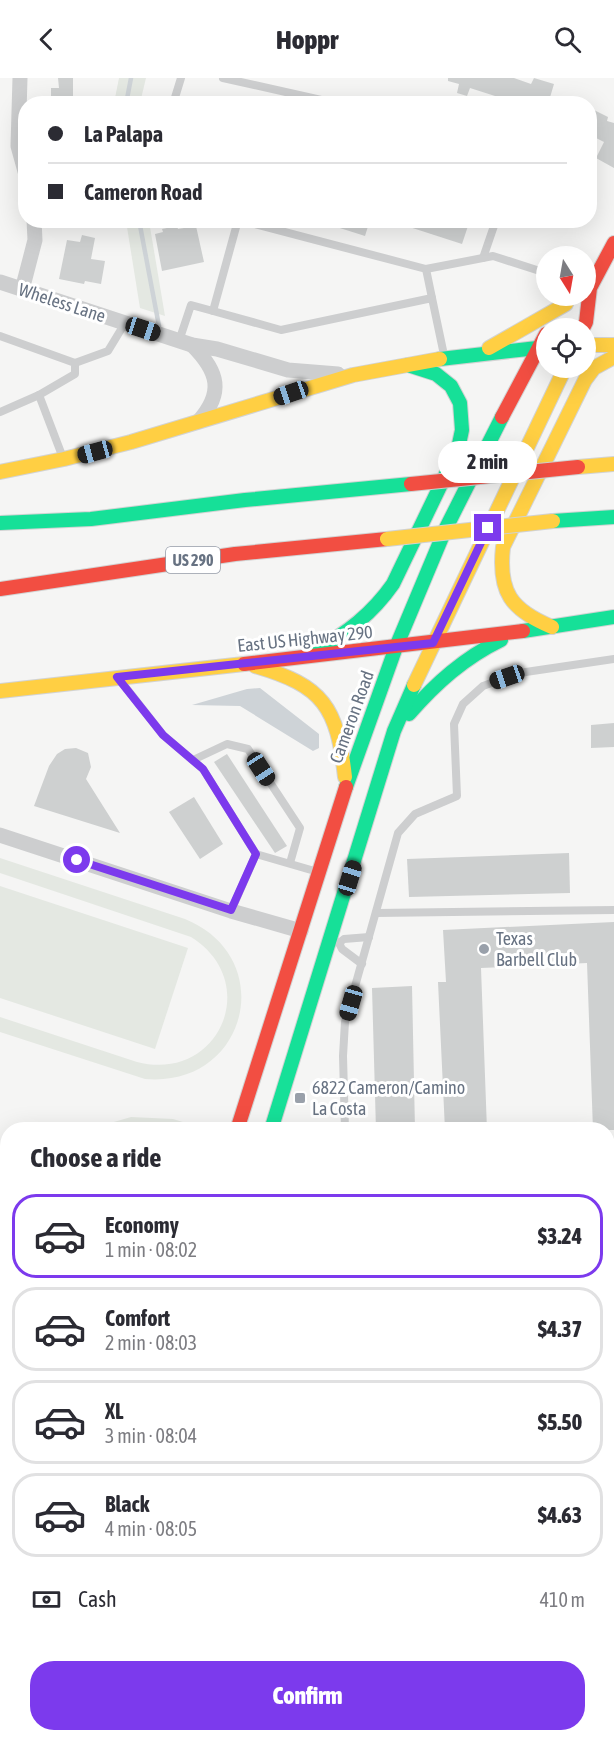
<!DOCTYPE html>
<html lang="en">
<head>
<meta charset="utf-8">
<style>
  body { margin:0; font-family:"Asap Condensed",sans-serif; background:#f2f2f3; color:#2b2b33; height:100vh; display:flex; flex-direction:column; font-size:22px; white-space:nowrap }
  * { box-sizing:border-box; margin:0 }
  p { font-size:20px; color:#7c7c81 }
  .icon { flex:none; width:33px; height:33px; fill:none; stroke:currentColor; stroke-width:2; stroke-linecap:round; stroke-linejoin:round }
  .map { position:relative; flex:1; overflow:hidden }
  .panel { position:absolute; left:0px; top:1044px; width:615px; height:620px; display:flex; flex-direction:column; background:#fff; border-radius:24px 24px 0 0; box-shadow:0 6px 24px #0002 }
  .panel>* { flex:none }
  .hud { position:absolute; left:18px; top:18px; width:579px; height:132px; border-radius:24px; box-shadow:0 6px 24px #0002; display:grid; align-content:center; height:132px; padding:0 30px; background:#fff }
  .needle { width:39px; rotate:169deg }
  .tools { position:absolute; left:536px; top:168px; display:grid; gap:12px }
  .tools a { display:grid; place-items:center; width:60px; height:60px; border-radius:50%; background:#fff; box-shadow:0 6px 24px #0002; font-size:30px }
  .end { position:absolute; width:27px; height:27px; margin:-14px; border:8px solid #7c3aed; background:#fff; box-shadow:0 0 0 3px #fff }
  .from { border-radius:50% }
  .bubble { position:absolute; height:42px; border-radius:21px; background:#fff; box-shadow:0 6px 24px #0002; font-size:20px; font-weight:800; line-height:42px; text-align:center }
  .car { position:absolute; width:18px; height:36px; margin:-18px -9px; border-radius:8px; box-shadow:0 0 4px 2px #0007; background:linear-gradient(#222 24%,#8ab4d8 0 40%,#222 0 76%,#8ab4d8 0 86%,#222 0) }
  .hud b { display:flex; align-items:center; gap:21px; height:57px; font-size:22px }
  .hud b+b { border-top:2px solid #e1e1e2 }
  .hud i { width:15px; height:15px; background:#2b2b33 }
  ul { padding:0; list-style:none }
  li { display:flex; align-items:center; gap:18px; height:84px; margin:0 12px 9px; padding:0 18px; border:3px solid #e1e1e2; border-radius:24px }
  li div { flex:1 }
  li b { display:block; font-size:22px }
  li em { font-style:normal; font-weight:800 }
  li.on { border-color:#7c3aed }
  li>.icon { width:54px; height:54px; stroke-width:1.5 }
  h2 { padding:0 30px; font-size:27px; line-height:72px }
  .pay { display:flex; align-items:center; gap:15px; height:66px; padding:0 30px; font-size:22px }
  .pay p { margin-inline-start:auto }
  .primary-button { display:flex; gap:12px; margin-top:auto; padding:12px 30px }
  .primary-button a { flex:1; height:69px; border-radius:24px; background:#7c3aed; color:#fff; font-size:24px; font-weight:800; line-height:69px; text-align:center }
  header { display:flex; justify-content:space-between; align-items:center; height:78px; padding:0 30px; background:#fff; font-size:27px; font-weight:800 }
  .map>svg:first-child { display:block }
  .green { fill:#e4e8e2 }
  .water { fill:#ced3d7 }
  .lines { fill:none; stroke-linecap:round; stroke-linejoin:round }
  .stream { stroke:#ced3d7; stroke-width:4.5 }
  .building { fill:#ced0d0 }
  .fast-casing { stroke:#d2d3d3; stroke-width:16 }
  .slow-casing { stroke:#d2d3d3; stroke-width:16 }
  .jam-casing { stroke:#d2d3d3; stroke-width:16 }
  .lane { stroke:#cdcecf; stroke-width:8 }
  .street { stroke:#cdcecf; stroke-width:15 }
  .fast { stroke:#16e098; stroke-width:14 }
  .slow { stroke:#ffcf43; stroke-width:14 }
  .jam { stroke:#f24e42; stroke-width:14 }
  .slow-bridge-casing { stroke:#d1d2d2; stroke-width:16; stroke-linecap:butt }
  .jam-bridge-casing { stroke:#d1d2d2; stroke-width:16; stroke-linecap:butt }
  .slow-bridge { stroke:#ffcf43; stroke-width:14 }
  .jam-bridge { stroke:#f24e42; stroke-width:14 }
  .route { stroke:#7c3aed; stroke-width:8 }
  .poi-dot { fill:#99a0aa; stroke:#fff; stroke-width:2 }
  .labels { text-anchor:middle; stroke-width:6; stroke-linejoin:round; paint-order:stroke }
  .shield { fill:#fff; stroke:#959ca8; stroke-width:1.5 }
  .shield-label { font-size:16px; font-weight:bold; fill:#677282 }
  .street-label { font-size:18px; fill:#677282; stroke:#fff }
  .poi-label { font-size:18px; fill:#677282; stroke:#fff; text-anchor:start }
</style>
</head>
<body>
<header><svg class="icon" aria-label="back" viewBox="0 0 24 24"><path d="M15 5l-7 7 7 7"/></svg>Hoppr<svg class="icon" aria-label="search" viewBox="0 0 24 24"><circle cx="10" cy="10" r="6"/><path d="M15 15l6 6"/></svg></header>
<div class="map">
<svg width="614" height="1663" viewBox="0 0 614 1663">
  <rect width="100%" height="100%" fill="#f5f5f4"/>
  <!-- green -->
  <g class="green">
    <path d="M119 0H146L140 25H114Z"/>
    <path d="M126 143H149L165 238 140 230Z"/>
    <path d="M0 780 185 841C280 880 247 1010 145 1001L0 954V939L137 984C219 1005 263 904 191 859L0 795Z"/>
    <path d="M0 808 188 870 155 971 0 920Z"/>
    <path d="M131 1039 173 1041 199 1049 198 1052 90 1051Z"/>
    <path d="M0 1368 8 1371 7 1618 0 1616Z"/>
  </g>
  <!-- water -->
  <path class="water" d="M260 610 319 656V670L313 673 240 628 192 627 247 611Z"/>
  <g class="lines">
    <!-- stream -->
    <g class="stream">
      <path d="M126 26 131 0"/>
      <path d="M139 142 159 248"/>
    </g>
  </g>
  <!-- building -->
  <g class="building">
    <path d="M58 0H73V26H51V10H59Z"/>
    <path d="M448 0H514L531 6 534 0 554 6 548 26H493L495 18 470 10 467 18 457 15 459 6 448 3Z"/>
    <path d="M590 30 608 39 607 43 614 45V90L596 80 604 64 590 57Z"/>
    <path d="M324 142H370L365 158 324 145Z"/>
    <path d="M397 142H470L462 166 397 145Z"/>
    <path d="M177 148 178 151 196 148 204 184 162 193 155 156 163 154 162 151Z"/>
    <path d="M82 157 95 160 91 181 105 183 101 206 85 203 84 206 59 201 67 162 80 164Z"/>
    <path d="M614 645V669L591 670V647Z"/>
    <path d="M76 670 88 675 91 689 86 701 120 755 34 728 49 688 57 676 65 671Z"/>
    <path d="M227 676 287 768 275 775 214 684Z"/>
    <path d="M194 719 223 766 200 781 169 734Z"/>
    <path d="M569 775 570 815 409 819 407 781Z"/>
    <path d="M614 844V1052H593L587 885 481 890 487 1052H445L438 904H446L443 852Z"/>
    <path d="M412 908 415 1052H376L372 910Z"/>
  </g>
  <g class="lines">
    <defs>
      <g id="fast">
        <path d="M440 281 546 269"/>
        <path d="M553 443 614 439"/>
        <path d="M0 445 91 441 245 422 411 406"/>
        <path d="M523 553 614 539"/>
        <path d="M315 573C347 555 372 536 393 506L458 371 462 352 460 325 451 308 436 296 408 287"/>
        <path d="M409 636C436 605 464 580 501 562"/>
        <path d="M346 709 396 569 445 452 502 339"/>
        <path d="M271 1052 394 653 414 607"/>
        <path d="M608 1131 614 1128"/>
      </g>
      <g id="slow">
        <path d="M585 267H614"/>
        <path d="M489 270 566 226"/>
        <path d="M578 389 614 386"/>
        <path d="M0 394 64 381 131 364 353 297 440 281"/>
        <path d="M552 549C511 532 498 514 503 469L585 302 594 290 614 279"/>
        <path d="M255 588C324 608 337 629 345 699"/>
        <path d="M414 607 565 290"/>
        <path d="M0 613 244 586"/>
        <path d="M608 1188 614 1197"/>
        <path d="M36 1656 56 1663"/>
        <path d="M82 1663 84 1656"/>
      </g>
      <g id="jam">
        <path d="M583 250 586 244 590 210 614 165"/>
        <path d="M502 339 546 256"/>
        <path d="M0 511 235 476 387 461"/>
        <path d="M244 586 523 553"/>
        <path d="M237 1052 346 709"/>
        <path d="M608 1160 614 1157"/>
        <path d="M0 1644 8 1646"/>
      </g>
    </defs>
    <!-- fast casing -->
    <use href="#fast" class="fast-casing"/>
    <!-- slow casing -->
    <use href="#slow" class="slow-casing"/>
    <!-- jam casing -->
    <use href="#jam" class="jam-casing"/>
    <!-- lane -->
    <g class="lane">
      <path d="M223 0 339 26"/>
      <path d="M173 26 181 0"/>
      <path d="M239 142 426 191 493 178 546 195"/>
      <path d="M483 180 496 142"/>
      <path d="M426 191 432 220"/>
      <path d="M213 233 281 252 432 220 444 277"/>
      <path d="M0 258 75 285V296L39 317 0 334"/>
      <path d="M179 263 191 227 213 233 238 142"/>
      <path d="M75 285 108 273 125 245"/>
      <path d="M39 317 63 380"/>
      <path d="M120 602 163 657 203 691 256 776 231 833"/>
      <path d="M193 682 227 666 248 671 300 750 290 785"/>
      <path d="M256 776 318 794"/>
      <path d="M376 835 614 832"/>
      <path d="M334 863 339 865 342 871 362 886"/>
      <path d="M339 865 344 861 369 859"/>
      <path d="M345 1052 343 978 345 944 398 755 415 736 457 718 454 646 463 626 483 608 519 595 614 581"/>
      <path d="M608 1100 614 1097"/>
      <path d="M0 1176 8 1179"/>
      <path d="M608 1266 614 1268"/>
      <path d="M0 1351 8 1326"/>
      <path d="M608 1396 614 1376"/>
      <path d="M174 1656 187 1663"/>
      <path d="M6 1663 8 1656"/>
      <path d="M197 1663 199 1656"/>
    </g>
    <!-- street -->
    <g class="street">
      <path d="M20 0 18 68 26 97"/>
      <path d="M0 204 192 267 217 271 288 292 338 296"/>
      <path d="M22 212 35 162 34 142"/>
      <path d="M192 267C219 294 224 315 198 344"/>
      <path d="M0 757 231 833 301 853"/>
      <path d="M608 1489 614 1491"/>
      <path d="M610 1663 614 1651"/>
    </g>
    <!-- fast -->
    <use href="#fast" class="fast"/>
    <!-- slow -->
    <use href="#slow" class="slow"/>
    <!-- jam -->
    <use href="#jam" class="jam"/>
    <defs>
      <path id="slow-bridge" d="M387 461 553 443"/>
      <path id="jam-bridge" d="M411 406 578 389"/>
    </defs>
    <!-- slow-bridge casing -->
    <use href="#slow-bridge" class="slow-bridge-casing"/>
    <!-- jam-bridge casing -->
    <use href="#jam-bridge" class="jam-bridge-casing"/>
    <!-- slow-bridge -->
    <use href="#slow-bridge" class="slow-bridge"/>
    <!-- jam-bridge -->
    <use href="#jam-bridge" class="jam-bridge"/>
  </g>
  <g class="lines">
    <!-- route -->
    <path class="route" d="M77 782 231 832 256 776 203 691 163 657 117 599 433 565 488 450"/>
  </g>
  <!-- markers -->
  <g class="poi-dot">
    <circle cx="484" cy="871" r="6"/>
    <rect x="294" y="1014" width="12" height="12" rx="3"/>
  </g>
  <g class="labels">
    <!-- shield labels -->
    <rect class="shield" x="166" y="469" width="54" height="26" rx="4.5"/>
    <g class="shield-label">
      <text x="193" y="488">US 290</text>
    </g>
    <!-- street labels -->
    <g class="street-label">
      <text transform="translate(62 225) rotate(18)" y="6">Wheless Lane</text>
      <text transform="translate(305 561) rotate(-6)" y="6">East US Highway 290</text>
      <text transform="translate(352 639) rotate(-70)" y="6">Cameron Road</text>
    </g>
    <!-- poi labels -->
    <g class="poi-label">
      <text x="496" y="867">Texas<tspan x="496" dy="21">Barbell Club</tspan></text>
      <text x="312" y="1016">6822 Cameron/Camino<tspan x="312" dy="21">La Costa</tspan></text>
    </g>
  </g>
</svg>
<div class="tools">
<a><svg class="needle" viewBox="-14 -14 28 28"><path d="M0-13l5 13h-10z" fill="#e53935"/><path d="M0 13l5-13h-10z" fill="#7c7c81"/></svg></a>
<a><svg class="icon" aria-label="locate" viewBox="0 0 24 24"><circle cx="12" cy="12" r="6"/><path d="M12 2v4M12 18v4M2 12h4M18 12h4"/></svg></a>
</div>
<i class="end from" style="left:77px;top:782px"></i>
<i class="end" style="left:488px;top:450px"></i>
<div class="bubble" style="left:438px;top:363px;width:99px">2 min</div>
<i class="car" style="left:143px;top:251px;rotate:108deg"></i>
<i class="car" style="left:291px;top:315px;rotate:251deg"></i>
<i class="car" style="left:95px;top:374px;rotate:255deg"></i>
<i class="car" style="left:507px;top:599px;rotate:251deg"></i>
<i class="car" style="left:261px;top:691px;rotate:147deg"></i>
<i class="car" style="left:350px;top:800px;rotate:17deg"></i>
<i class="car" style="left:351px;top:925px;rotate:196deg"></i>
<div class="hud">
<b><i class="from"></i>La Palapa</b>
<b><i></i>Cameron Road</b>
</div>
<section class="panel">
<h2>Choose a ride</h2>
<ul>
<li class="on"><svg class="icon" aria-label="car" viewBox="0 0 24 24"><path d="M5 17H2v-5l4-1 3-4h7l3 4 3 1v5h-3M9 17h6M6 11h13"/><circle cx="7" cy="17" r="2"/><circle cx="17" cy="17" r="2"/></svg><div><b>Economy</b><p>1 min · 08:02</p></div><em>$3.24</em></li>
<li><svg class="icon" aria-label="car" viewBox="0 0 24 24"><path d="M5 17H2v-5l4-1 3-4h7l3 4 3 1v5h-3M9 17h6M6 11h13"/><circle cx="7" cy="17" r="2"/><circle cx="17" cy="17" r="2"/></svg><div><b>Comfort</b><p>2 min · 08:03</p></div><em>$4.37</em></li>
<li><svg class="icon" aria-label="car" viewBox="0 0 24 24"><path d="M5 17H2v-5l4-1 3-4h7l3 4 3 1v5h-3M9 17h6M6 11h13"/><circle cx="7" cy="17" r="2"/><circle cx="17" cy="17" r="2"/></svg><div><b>XL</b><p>3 min · 08:04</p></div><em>$5.50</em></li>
<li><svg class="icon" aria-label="car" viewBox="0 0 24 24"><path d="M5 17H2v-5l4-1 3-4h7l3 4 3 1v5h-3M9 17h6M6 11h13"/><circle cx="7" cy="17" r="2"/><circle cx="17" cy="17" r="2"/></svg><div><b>Black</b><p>4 min · 08:05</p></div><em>$4.63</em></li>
</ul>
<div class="pay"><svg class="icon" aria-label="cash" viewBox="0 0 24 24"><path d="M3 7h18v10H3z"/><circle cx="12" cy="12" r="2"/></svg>Cash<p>410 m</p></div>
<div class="primary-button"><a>Confirm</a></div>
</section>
</div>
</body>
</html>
